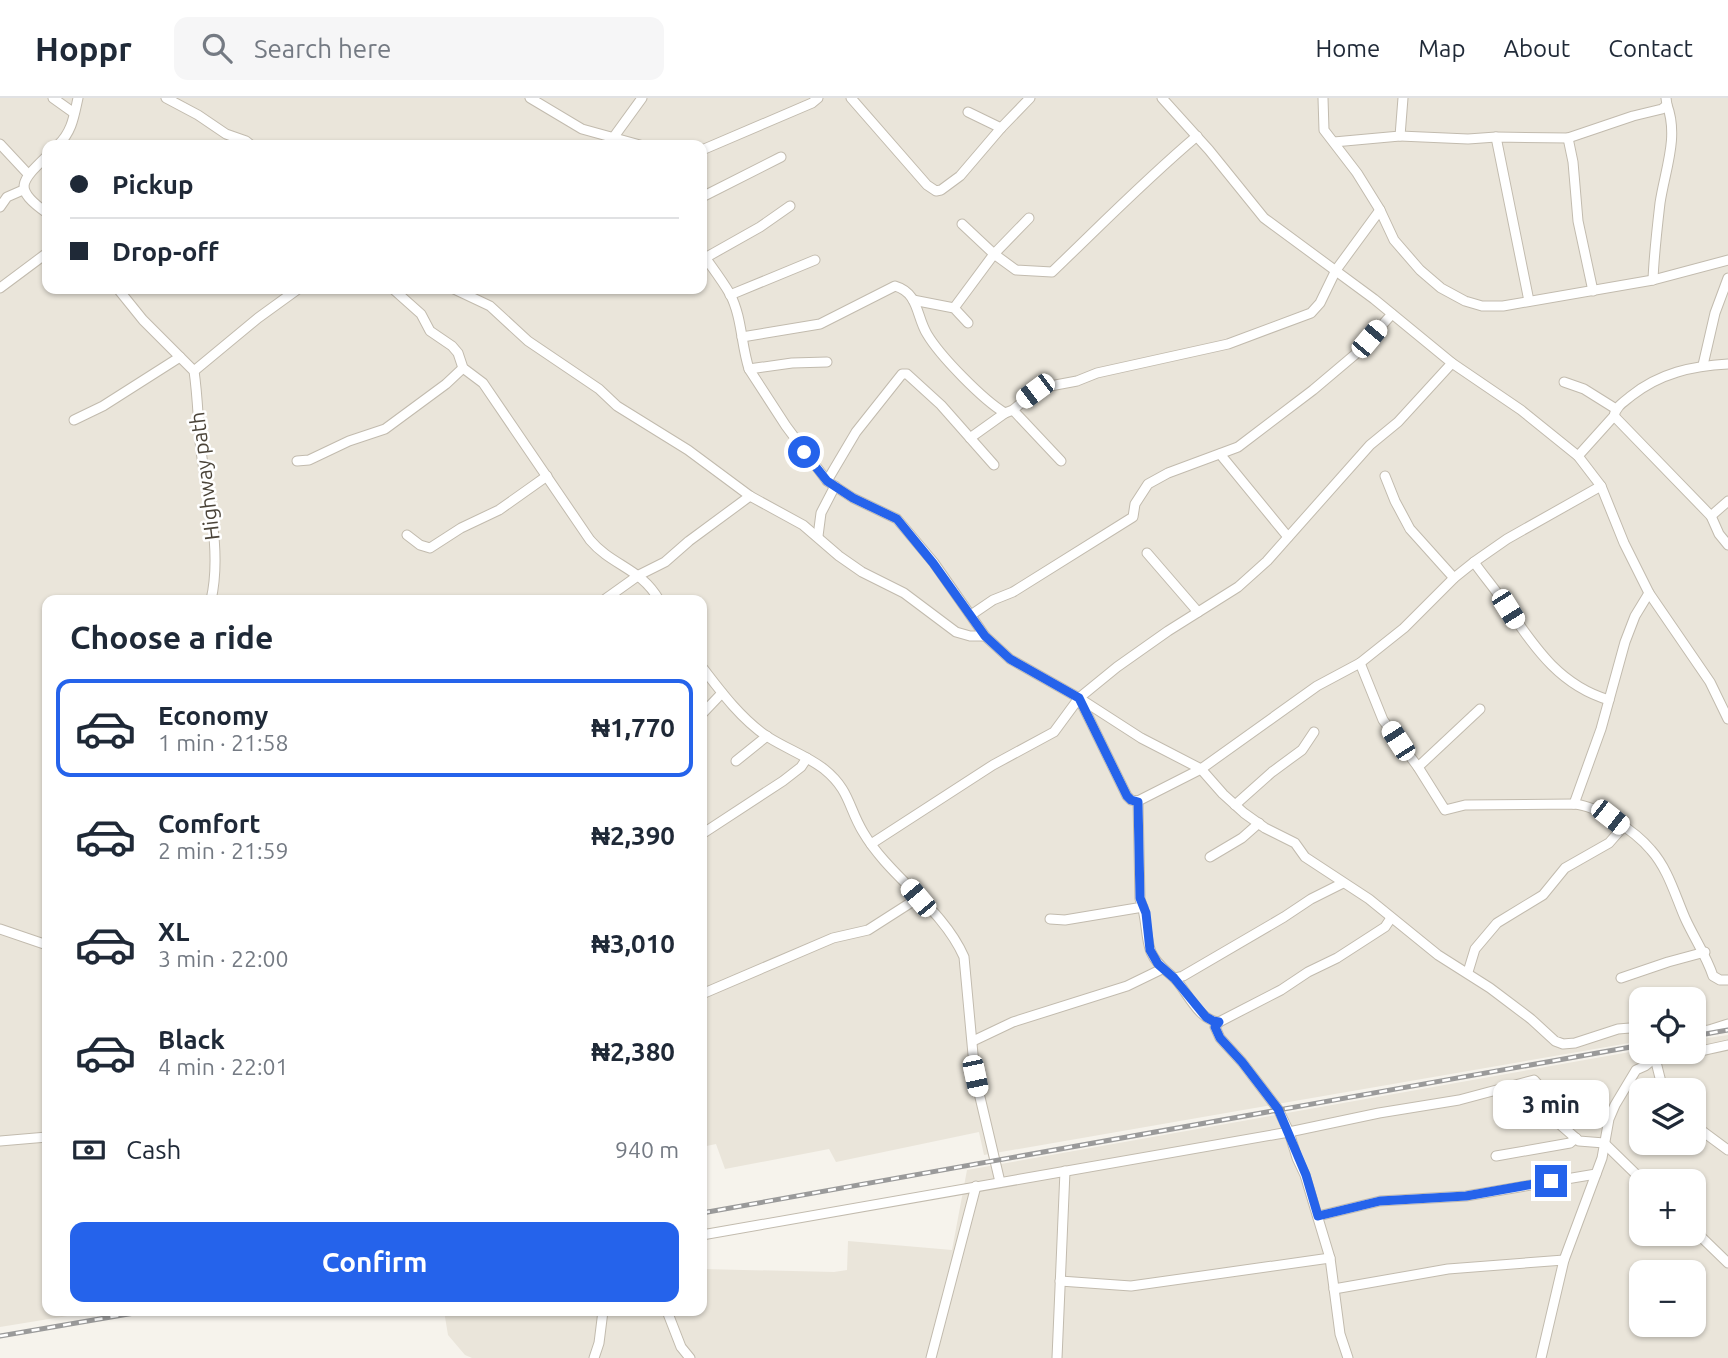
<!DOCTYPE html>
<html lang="en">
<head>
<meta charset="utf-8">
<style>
  body { margin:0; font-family:Ubuntu,sans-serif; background:#f6f6f7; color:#1f2937; height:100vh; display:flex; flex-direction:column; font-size:26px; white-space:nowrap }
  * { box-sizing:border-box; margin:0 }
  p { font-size:23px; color:#747a83 }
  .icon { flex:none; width:38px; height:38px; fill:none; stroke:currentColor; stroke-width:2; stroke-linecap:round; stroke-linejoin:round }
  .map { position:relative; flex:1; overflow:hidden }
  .side { position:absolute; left:42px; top:497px; width:665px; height:721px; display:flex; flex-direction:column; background:#fff; border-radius:14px; box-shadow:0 2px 5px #0004 }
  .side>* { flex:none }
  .guide { position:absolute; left:42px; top:42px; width:665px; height:154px; border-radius:14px; box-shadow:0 2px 5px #0004; display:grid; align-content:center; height:154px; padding:0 28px; background:#fff }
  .controls { position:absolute; left:1629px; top:889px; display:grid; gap:14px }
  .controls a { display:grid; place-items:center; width:77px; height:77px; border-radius:14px; background:#fff; box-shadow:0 2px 5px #0004; font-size:35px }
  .end { position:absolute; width:32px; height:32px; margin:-16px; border:9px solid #2563eb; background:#fff; box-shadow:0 0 0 4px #fff }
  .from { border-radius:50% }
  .bubble { position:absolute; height:49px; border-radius:14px; background:#fff; box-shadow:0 2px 5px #0004; font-size:23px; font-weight:700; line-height:49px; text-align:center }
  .car { position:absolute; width:21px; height:42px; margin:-21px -10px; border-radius:9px; box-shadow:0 0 5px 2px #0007; background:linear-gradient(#fff 24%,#345 0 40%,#fff 0 76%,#345 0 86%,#fff 0) }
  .guide b { display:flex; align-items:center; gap:24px; height:66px; font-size:26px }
  .guide b+b { border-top:2px solid #e0e1e3 }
  .guide i { width:18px; height:18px; background:#1f2937 }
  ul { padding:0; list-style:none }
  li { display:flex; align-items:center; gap:21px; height:98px; margin:0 14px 10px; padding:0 14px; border:4px solid transparent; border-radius:14px }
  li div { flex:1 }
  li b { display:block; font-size:26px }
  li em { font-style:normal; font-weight:700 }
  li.on { border-color:#2563eb }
  li>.icon { width:63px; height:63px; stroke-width:1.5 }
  h2 { padding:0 28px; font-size:32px; line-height:84px }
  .pay { display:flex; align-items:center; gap:18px; height:77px; padding:0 28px; font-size:26px }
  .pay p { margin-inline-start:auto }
  .action { display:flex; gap:14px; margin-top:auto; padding:14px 28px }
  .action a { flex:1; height:80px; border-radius:14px; background:#2563eb; color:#fff; font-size:28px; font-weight:700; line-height:80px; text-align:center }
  header { display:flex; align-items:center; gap:42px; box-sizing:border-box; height:98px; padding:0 35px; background:#fff; border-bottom:2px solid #e0e1e3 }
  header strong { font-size:33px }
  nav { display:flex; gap:38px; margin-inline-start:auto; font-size:24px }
  .search { width:490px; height:63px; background:#f6f6f7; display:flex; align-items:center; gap:18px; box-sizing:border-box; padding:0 24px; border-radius:14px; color:#747a83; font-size:26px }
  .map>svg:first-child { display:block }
  .residential { fill:#eae5da; fill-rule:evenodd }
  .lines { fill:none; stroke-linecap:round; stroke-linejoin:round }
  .street-casing { stroke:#c2bbae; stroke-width:11 }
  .street { stroke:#fff; stroke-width:9 }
  .rail-casing { stroke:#9a9a9a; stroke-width:5 }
  .rail { stroke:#fff; stroke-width:2.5; stroke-dasharray:8; stroke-linecap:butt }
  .route { stroke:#2563eb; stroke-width:9 }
  .labels { text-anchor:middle; stroke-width:5; stroke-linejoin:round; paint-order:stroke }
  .street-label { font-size:21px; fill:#4b4439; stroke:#fff }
</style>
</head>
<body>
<header>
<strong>Hoppr</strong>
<div class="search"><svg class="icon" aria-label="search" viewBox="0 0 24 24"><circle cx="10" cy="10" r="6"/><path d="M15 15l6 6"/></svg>Search here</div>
<nav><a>Home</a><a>Map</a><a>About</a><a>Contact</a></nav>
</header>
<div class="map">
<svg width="1728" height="1260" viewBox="0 0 1728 1260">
  <rect width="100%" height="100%" fill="#f6f3ec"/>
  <!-- residential -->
  <g class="residential">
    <path d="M0 0H1728V928L1694 934V901H1642L1641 943 984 1057 979 1034 836 1064 829 1051 725 1071 716 1046 702 1049V502H47V1213H98L0 1229ZM47 47H702V191H47Z"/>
    <path d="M1728 937V1260H472L465 1257 448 1237 444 1213H702V1171L834 1174 847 1172 848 1143 952 1152 967 1072 1641 952 1642 954H1694V942ZM1642 992H1694V1045H1642ZM1642 1083H1694V1136H1642ZM1642 1174H1694V1227H1642Z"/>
  </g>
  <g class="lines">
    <defs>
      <g id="street">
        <path d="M53 0 74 15"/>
        <path d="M166 0 198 17 226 36 246 43 251 47"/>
        <path d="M530 0 582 31 640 47"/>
        <path d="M851 0 927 87 936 93 941 92 960 78 1001 30 1030 0"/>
        <path d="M1162 0 1209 52 1264 120 1374 201 1452 265 1521 312 1578 358 1601 388 1624 445 1649 495 1710 584 1728 621"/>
        <path d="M1323 0 1324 32 1357 75 1380 112 1394 142 1420 172 1441 190 1465 203 1482 208H1503L1653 182 1728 162"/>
        <path d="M968 14 1001 30"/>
        <path d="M1400 38 1468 41 1496 39 1568 40 1633 18 1662 11 1667 7 1666 0"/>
        <path d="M1496 39 1529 203"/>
        <path d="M613 40 642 0"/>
        <path d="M1568 40 1573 64 1578 123 1593 193"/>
        <path d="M1334 44 1400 38 1403 0"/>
        <path d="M0 46 28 76"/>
        <path d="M58 47C72 34 74 18 78 0"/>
        <path d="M702 52 812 5 818 0"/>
        <path d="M47 58C20 84 13 91 47 115"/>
        <path d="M702 99 781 59"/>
        <path d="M0 109 7 99 23 92"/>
        <path d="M1029 120 994 156 1016 172 1052 174C1100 128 1146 81 1197 38"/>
        <path d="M702 155C711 168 722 182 730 196 742 219 741 246 749 271L786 328 827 383 853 400 897 421 934 465 985 538 1010 561 1079 600 1141 640 1201 671 1223 696 1244 715 1265 730 1295 745 1305 759 1369 801 1438 857 1490 890 1531 921 1555 943 1563 946 1575 945 1618 931 1642 929"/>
        <path d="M705 160 760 129 790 108"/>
        <path d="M1653 182C1654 156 1657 131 1660 105 1665 72 1679 39 1667 7"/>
        <path d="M0 190 47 155"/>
        <path d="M118 191 143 222 194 273C198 300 198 326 201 353 208 402 222 453 211 502"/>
        <path d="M393 191 421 216 430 233 452 248 458 255 463 270 483 285 590 442C612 468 641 470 659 502"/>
        <path d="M454 191 490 208 528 243 599 291 617 308 688 352 750 398 803 427 839 458 862 474 904 495 956 534 970 538H985"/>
        <path d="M730 197 815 162"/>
        <path d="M913 202 954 210 968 225"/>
        <path d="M954 210 994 156 962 126"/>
        <path d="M742 239 820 226 895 188C919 195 916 218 927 236 940 258 983 302 1005 315L1013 312 1035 293 1045 289 1077 283 1097 275 1228 246 1311 215 1320 205 1336 172 1380 112"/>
        <path d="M1703 267 1715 215 1728 180"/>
        <path d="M749 271 792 265 827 264"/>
        <path d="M194 273 258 220 298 191"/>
        <path d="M1564 284 1584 291 1616 311"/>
        <path d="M1013 312 1061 363"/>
        <path d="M1614 318 1711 418 1719 436 1728 447"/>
        <path d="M74 322 103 308 180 259"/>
        <path d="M970 340 1005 315"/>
        <path d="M1220 356 1288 439"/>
        <path d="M1578 358 1614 318C1616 308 1624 304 1631 298 1660 275 1692 268 1728 266"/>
        <path d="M297 363 309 362 349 343 385 331 446 286 463 270"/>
        <path d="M1385 378 1395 403 1410 431 1454 480"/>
        <path d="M827 383 856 334 902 276H907L941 307 994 367"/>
        <path d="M1711 418 1728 403"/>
        <path d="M407 437 420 447 430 450 461 430 499 412 547 378"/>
        <path d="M818 438 821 415 835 388"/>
        <path d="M1147 455 1198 514"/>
        <path d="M1474 464C1482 476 1492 487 1500 499 1531 543 1555 586 1609 602"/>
        <path d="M604 502 639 477 665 464 689 443 750 398"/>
        <path d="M971 517 993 502 1013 494 1133 419 1135 406 1148 386 1168 375 1238 349 1313 292 1358 254 1392 216"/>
        <path d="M1360 565 1383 622 1418 669 1445 712 1465 707 1574 706C1598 708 1635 733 1651 752 1668 771 1675 797 1685 820 1694 840 1706 857 1713 878L1720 882H1728"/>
        <path d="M702 569C721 594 742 622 768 639 787 651 807 658 824 671 850 692 848 709 863 734 890 780 942 809 964 859L975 978 1000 1084"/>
        <path d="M1080 602 1127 698 1131 702 1138 703 1201 671 1317 588 1360 565 1404 530 1454 480 1474 464 1507 441 1601 388"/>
        <path d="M702 616 722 595"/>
        <path d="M736 663 767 638"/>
        <path d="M1418 669 1480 611"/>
        <path d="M1138 703 1140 801C1147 818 1145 838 1151 854 1157 868 1168 873 1177 883 1188 896 1200 923 1219 924L1281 892 1308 874 1337 860 1385 829 1391 820"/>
        <path d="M1574 706 1601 631 1625 544 1635 518 1649 495"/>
        <path d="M1235 707 1272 674 1302 652 1314 634"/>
        <path d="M702 736 783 683 801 669 807 660"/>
        <path d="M871 746 993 667 1054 634 1079 600 1117 569 1168 533 1238 489 1267 463 1370 347 1398 324 1452 265"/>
        <path d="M1210 759 1242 740 1259 725"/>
        <path d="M1050 821 1065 822 1143 809"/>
        <path d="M0 831 47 847"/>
        <path d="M1468 874 1475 851 1497 825 1543 797 1565 770 1609 745 1623 729"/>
        <path d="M1175 880 1183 878 1284 819 1311 801 1343 785"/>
        <path d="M1621 880 1668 864 1705 854"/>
        <path d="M702 896 833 840 868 832 918 800"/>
        <path d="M1219 924 1215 929 1220 940 1242 964 1278 1011 1289 1034 1297 1060 1305 1077 1330 1160 1340 1236 1348 1260"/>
        <path d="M1694 934 1709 932 1728 926"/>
        <path d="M973 943 1013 924 1127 888 1162 871"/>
        <path d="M1655 960 1663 992"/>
        <path d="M1694 1027 1728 1052"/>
        <path d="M0 1043 47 1039"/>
        <path d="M1496 1058 1570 1045 1576 1040"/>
        <path d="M1318 1118 1380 1103 1466 1098 1596 1076"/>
        <path d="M1694 1132 1728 1165"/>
        <path d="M702 1137 1289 1034 1379 1015 1459 1002 1534 982 1543 992 1555 1022 1579 1043 1604 1045 1643 1083"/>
        <path d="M1060 1183 1131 1188 1330 1160"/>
        <path d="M1334 1191 1448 1171 1564 1162"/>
        <path d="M667 1213 681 1249 690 1260"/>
        <path d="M594 1260 599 1245 603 1213"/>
        <path d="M931 1260 976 1088"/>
        <path d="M1057 1260 1065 1073"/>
        <path d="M1541 1260 1564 1162 1602 1060 1609 1021 1615 1007 1636 972 1645 968 1655 960 1687 956 1728 947"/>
      </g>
    </defs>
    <!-- street casing -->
    <use href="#street" class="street-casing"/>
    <!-- street -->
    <use href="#street" class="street"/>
    <defs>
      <g id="rail">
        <path d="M1694 938 1728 932"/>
        <path d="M702 1115 1642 947"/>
        <path d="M0 1238 146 1213"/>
      </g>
    </defs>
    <!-- rail casing -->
    <use href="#rail" class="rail-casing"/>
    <!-- rail -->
    <use href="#rail" class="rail"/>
  </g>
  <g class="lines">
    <!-- route -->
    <path class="route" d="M804 354 827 383 853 400 897 421 933 465 985 538 1010 561 1079 600 1127 698 1131 702 1138 704 1140 800 1146 815 1150 852 1158 866 1174 880 1206 919 1213 923 1219 924 1215 929 1220 940 1242 964 1278 1011 1306 1077 1318 1118 1380 1103 1466 1098 1551 1083"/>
  </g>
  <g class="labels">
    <!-- street labels -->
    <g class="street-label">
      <text transform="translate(205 378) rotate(-97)" y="7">Highway path</text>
    </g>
  </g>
</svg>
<div class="controls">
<a><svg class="icon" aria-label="locate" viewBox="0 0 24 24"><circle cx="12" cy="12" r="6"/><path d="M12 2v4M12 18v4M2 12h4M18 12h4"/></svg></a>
<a><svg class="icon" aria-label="layers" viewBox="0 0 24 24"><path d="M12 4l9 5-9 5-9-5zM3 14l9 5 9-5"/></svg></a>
<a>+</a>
<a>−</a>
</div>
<i class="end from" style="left:804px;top:354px"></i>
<i class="end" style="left:1551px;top:1083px"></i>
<div class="bubble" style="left:1493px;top:982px;width:116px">3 min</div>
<i class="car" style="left:1369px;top:241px;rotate:40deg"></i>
<i class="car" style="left:1035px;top:293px;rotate:233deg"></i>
<i class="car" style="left:1508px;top:511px;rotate:148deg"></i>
<i class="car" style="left:1398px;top:643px;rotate:327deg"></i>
<i class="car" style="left:1610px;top:719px;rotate:128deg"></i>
<i class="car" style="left:918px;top:800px;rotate:320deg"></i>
<i class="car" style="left:975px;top:978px;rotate:168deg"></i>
<div class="guide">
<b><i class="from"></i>Pickup</b>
<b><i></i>Drop-off</b>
</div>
<section class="side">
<h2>Choose a ride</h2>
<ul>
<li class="on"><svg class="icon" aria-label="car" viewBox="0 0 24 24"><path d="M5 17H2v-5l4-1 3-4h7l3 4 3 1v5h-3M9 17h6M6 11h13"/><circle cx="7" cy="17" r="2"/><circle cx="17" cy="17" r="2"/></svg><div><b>Economy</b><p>1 min · 21:58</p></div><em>₦1,770</em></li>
<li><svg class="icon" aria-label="car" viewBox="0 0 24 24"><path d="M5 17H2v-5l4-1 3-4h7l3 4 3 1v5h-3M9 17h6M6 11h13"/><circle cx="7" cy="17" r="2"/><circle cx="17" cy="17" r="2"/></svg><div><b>Comfort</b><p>2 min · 21:59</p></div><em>₦2,390</em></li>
<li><svg class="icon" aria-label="car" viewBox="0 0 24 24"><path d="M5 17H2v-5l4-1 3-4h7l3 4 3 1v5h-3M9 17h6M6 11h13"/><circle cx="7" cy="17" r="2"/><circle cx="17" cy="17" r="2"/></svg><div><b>XL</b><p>3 min · 22:00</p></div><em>₦3,010</em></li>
<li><svg class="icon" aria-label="car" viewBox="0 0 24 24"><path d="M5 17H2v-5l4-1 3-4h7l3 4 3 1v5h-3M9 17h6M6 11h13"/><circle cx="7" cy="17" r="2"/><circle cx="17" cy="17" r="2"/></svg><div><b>Black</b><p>4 min · 22:01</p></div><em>₦2,380</em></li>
</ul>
<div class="pay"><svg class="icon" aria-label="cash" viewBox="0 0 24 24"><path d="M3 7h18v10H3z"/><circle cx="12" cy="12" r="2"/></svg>Cash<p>940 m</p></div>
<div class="action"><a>Confirm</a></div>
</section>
</div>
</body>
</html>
